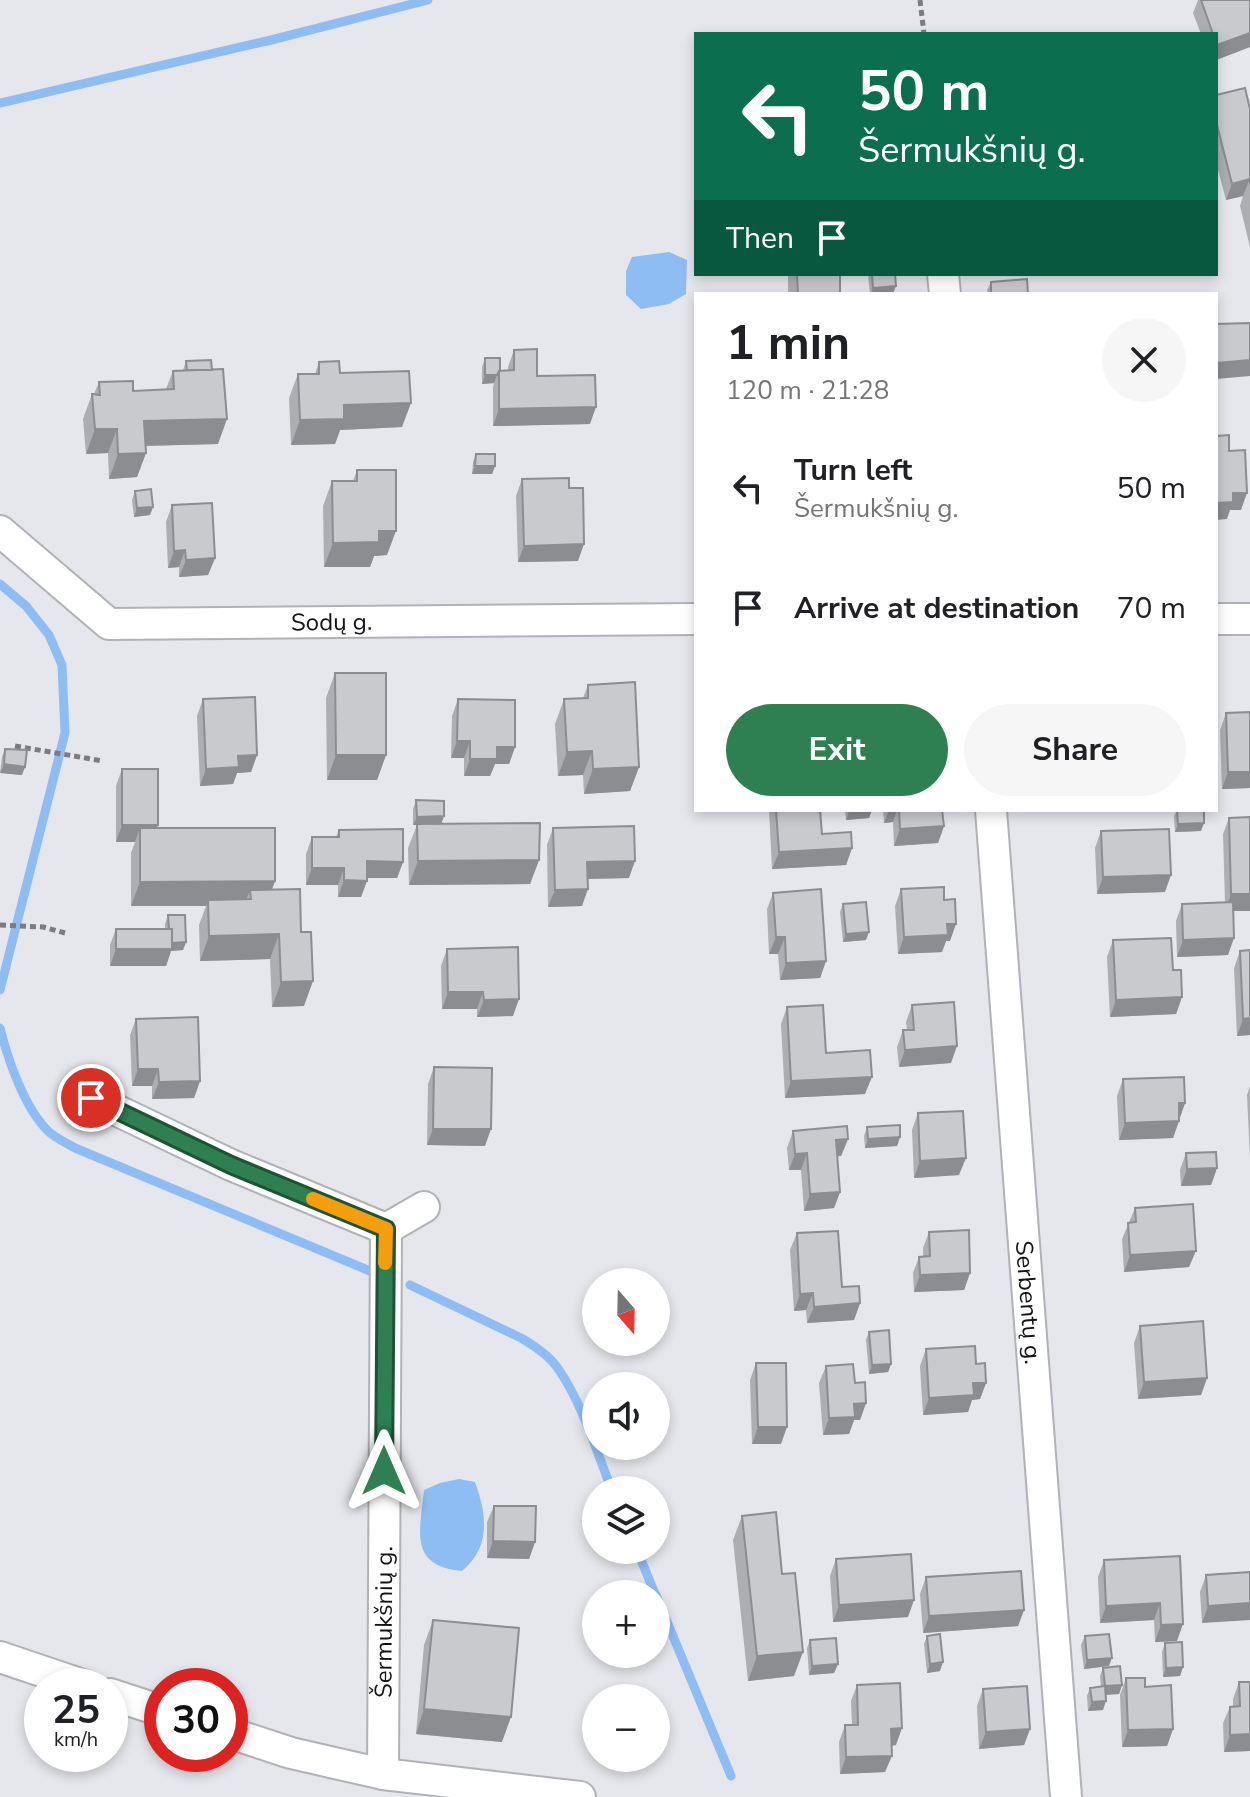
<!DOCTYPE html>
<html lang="en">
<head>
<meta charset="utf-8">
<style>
  :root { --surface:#fff; --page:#f6f6f6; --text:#202124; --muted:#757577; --accent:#2e7f51 }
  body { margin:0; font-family:"Nunito Sans",sans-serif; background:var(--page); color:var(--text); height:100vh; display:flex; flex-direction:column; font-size:30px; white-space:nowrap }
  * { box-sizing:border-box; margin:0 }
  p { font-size:26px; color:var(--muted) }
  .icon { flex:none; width:44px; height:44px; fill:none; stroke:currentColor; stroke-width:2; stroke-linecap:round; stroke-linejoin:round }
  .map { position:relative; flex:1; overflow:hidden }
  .side { position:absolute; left:694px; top:292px; width:524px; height:520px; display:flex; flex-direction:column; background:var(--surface); border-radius:0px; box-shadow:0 4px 12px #0003 }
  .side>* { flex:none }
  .banner { position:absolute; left:694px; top:32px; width:524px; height:244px; border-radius:0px; box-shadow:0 4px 12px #0003; background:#0b6e4f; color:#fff; overflow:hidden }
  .needle { width:52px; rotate:160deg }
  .fabs { position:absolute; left:582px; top:1268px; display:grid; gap:16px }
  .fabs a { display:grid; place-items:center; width:88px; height:88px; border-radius:50%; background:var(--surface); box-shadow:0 4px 12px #0003; font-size:40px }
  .speed { position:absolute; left:24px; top:1668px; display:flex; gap:16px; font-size:40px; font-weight:700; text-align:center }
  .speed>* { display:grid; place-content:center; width:104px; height:104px; border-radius:50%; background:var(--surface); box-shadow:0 4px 12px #0003; line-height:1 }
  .speed small { font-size:20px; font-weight:400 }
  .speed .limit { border:12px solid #d22; background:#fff; color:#111 }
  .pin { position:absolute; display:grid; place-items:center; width:68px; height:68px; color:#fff; margin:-34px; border:4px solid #fff; border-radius:50%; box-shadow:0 2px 8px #0007 }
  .me { position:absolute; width:88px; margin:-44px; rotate:0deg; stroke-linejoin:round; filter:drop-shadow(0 0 6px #0008) }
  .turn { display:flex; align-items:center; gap:28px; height:168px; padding:0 32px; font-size:36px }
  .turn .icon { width:104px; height:104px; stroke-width:2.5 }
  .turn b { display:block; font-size:56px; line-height:68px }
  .then { display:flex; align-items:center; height:76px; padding:0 32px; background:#0003; gap:16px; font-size:30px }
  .round { display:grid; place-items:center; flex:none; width:84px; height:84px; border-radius:42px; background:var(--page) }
  .overview { display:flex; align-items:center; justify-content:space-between; height:136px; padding:0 32px }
  h1 { font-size:48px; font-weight:700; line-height:60px }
  .cta { display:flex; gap:16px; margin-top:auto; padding:16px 32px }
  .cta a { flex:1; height:92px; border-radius:48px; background:var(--accent); color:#fff; font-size:32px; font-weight:700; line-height:92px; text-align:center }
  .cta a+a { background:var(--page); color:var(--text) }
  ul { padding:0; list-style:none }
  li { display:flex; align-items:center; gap:24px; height:120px; padding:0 32px }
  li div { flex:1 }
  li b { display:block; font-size:30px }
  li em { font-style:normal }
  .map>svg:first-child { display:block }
  .water { fill:#8ebdf4 }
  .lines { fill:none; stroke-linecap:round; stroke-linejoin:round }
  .stream { stroke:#8ebdf4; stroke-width:9 }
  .minor-casing { stroke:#b0b2b6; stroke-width:34 }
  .path { stroke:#7a7c7f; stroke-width:5; stroke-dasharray:6 4; stroke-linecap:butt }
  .minor { stroke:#fff; stroke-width:30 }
  .wall { fill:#acaeb1 }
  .shaded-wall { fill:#8c8d90 }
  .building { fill:#c8cace; stroke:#8c8d90; stroke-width:2 }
  .route-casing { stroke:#1e5335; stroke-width:20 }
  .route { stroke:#2e7f51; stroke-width:14 }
  .slow { stroke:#f59e0b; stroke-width:14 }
  .labels { text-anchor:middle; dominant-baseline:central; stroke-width:8; stroke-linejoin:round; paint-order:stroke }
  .street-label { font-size:24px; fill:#131415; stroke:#fff }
</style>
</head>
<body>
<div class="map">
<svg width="1250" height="1797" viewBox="0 0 1250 1797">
  <rect width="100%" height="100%" fill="#e5e7ec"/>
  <!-- water -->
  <path class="water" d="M669,252L687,260L686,294L669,304L641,309L626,295V271L632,257Z
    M459,1479L475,1482C487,1515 491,1547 462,1571C408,1566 420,1531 424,1490L440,1483Z"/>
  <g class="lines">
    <!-- stream -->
    <path class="stream" d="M0,103L271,40L428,0
      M0,584L26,606L49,635L62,665L65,733L0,990
      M0,1028C8,1060 24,1107 48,1131C55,1138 67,1143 75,1148L370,1271
      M410,1285L521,1338C535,1346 550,1356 559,1370C583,1405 596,1451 612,1490
      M637,1550L655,1594
      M656,1595L731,1776"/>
    <defs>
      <g id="minor">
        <path d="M943,274L945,294"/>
        <path id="s1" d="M0,531L109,624L696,619"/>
        <path d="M1216,619H1250"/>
        <path id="s2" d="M991,810L1066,1797"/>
        <path d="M91,1098L231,1165L386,1229"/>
        <path d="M0,1657L86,1686"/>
        <path d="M110,1694L162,1711"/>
        <path d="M230,1733L291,1753L383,1774L580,1797"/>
        <path id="s3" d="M383,1774L386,1229L424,1207"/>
      </g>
    </defs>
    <!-- minor casing -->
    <use href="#minor" class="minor-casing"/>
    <!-- path -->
    <path class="path" d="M920,0L924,34
      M15,746L103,761
      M0,925L43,927L65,933"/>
    <!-- minor -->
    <use href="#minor" class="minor"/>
  </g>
  <!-- wall -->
  <path class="wall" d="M1198,0H1250V47L1216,60V34H1201L1193,13Z
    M1216,95L1250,109V247L1240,206L1243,196L1226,200L1216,162Z
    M788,274H840V294H788Z
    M868,274H895L893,294H870Z
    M991,282L1028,294H988L987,290Z
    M514,350L537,376L590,424L493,426V387L494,383L482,384V367L485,358L500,370H508V367Z
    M186,361L218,444L145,446L146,453L137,477L109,479L108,453L86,454L83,419L92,394H94L99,382L133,391L166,389L173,371L183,370Z
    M319,362L340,373L402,427L340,430L335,444L291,445L289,398L298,374H315Z
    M476,454L495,466L492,474H472L473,462Z
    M357,470L387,555L374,556L370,567H324L323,506L332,481H353Z
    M522,479L578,561L518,562L516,496Z
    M135,491L150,515L134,517L132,500Z
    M172,505L215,558L208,575L179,577V567L168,568L166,522Z
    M335,673L386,755L377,780H327L326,698Z
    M588,685L639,767L630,791L584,794L583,775L558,776L555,724L564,699L583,698Z
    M203,699L257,755L251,772L237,773L233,784L200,786L197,716Z
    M458,699L515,747L509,764H495L490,776H464V758H451L452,716Z
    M1250,712V788L1222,789L1220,730L1226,713Z
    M5,749L22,775L0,773L2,757Z
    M122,769L158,825L157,828L275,881L272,889L304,1006L272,1007L270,959L200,961L199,925L206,906H131V853L135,842H116V786Z
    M416,800L441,824L539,860L530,884L409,885L408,848L417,825H413V809Z
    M769,810H820L822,834L852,848L846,865L772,869Z
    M845,810H872L869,818L846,820Z
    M883,810H942L944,826L938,843L894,846L893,822L884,823Z
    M1177,810H1204L1201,831L1175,832L1174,816Z
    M1229,818L1233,911L1228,955L1177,957L1176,921L1182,904L1225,903L1223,834Z
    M553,828L629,878L588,879L582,906L548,907L547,845Z
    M339,830L403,862L397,878H367L361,897H338V885H306V854L312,837H336Z
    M1101,831L1165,892L1097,894L1095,848Z
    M901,889L944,900L950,941H946L942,952L898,954L895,906Z
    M773,893L826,961L820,978L780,980L778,954H769L767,909Z
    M843,904L866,940L843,942L840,912Z
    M168,915L186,942L183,950L171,951L166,966H110V945L116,929H165V924Z
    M1113,940L1173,970L1182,997L1176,1014L1110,1017L1107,957Z
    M447,949L513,1016L477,1017V1009H442L441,966Z
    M1240,951L1250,1035L1237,1036L1234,968Z
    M912,1005L951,1063L899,1067L897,1047L903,1030H907L906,1022Z
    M787,1007L826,1053L865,1094L785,1098L781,1024Z
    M136,1019L200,1081L194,1098L152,1099V1086H132L130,1035Z
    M434,1067L485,1146L427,1145L428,1084Z
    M1123,1079L1185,1103L1173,1138L1119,1140L1117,1096Z
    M1250,1086V1158L1247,1095Z
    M918,1113L959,1175L914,1178L912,1130Z
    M867,1127L900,1137L897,1146L865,1148L864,1136Z
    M793,1131L848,1139L841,1156H837L840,1192L834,1208L804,1211L801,1170H789L787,1148Z
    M1186,1153L1217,1168L1211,1185L1181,1186L1180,1170Z
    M1135,1208L1189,1267L1124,1272L1122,1239Z
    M929,1232L970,1273L964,1290L914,1292L913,1273L919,1257L923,1256V1248Z
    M797,1233L842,1287L860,1303L854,1320L807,1323L806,1310L794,1311L790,1250Z
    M1140,1326L1207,1378L1201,1395L1138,1399L1134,1343Z
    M869,1332L891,1364L888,1372L869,1374L866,1340Z
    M926,1349L976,1364L986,1383L980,1399L972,1400L968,1412L923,1415L920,1366Z
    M756,1363L781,1444H752L750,1380Z
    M826,1366L855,1383L866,1403L860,1420H854L849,1434L823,1435L819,1383Z
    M494,1506L535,1542L529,1559L487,1558V1522Z
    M742,1516L794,1676L748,1681L733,1540Z
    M1180,1556L1177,1641L1155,1642L1154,1620L1100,1623L1098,1577L1104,1560Z
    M836,1559L908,1617L833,1622L830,1576Z
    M1250,1572L1202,1623L1200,1592L1206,1575Z
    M926,1577L1024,1610L1018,1626L923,1633L920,1594Z
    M433,1620L502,1742L416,1734L424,1645Z
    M927,1636L940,1671L927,1673L924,1644Z
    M1085,1636L1109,1666L1084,1669L1081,1645Z
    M810,1640L838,1664L834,1673L809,1675L807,1648Z
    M1165,1643L1183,1667L1180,1676L1163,1677L1162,1652Z
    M1103,1668L1122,1685L1119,1694L1105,1695L1103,1710L1088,1711L1087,1696L1090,1688L1101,1687L1100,1676Z
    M1126,1678L1145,1687L1173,1729L1167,1746L1122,1747L1120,1695Z
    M1239,1682H1250V1751L1224,1752L1223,1723L1230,1707L1233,1706V1699Z
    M857,1685L896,1745L891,1746L885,1772L840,1774L839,1742L845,1725H852L851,1701Z
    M983,1689L1030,1729L1024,1745L979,1749L977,1706Z"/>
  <!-- shaded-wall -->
  <path class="shaded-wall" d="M1250,33V47L1216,60L1217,45Z
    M1250,179V187L1249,181L1243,196L1226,200L1232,184Z
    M896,286L893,294H871L873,288Z
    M1250,360V376L1216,379V363Z
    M485,375H497L494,383L482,384Z
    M411,403L402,427L340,430L335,444L291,445L300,420L344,405Z
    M596,407L590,424L493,426L499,409Z
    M227,419L218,444L135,446L144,421Z
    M95,429H117L108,453L86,454Z
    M146,453L137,477L109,479L118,454Z
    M475,466H495L492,474H472Z
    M1233,493H1247L1241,510H1230L1227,519L1216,520V503Z
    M153,507L150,515L134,517L137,508Z
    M379,531H396L387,555L374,556L370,567H324L333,543Z
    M584,544L578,561L518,562L524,546Z
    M185,550L179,567L168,568L174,551Z
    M215,558L208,575L179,577L186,560Z
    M457,741H470L464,758H451Z
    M497,747H515L509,764H495L490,776H464L470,759Z
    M592,751L583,775L558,776L567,752Z
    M257,755L251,772L237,773L233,784L200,786L206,769L238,756Z
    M336,755H386L377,780H327Z
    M4,764L25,767L22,775L0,773Z
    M639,767L630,791L584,794L593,769Z
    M1228,772H1250V788L1222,789Z
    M872,810L869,818L846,820L849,812Z
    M889,810H897L893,822L884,823Z
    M444,816L441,825H413L417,817Z
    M1204,823L1201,831L1175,832L1178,824Z
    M122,825H158L152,842L140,828L135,842H116Z
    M944,826L938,843L894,846L900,829Z
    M852,848L846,865L772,869L779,852Z
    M539,860L530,884L409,885L418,861Z
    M367,861L403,862L397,878H361Z
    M635,861L629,878L581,879L587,862Z
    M312,868H344L338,885H306Z
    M1171,875L1165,892L1097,894L1103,877Z
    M344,880L367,881L361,897H338Z
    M275,881L266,906L251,899L250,890L244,906L208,900L206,906H131L140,882Z
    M588,889L582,906L548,907L555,890Z
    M1231,894H1250V911H1225Z
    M947,924H956L950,941H946L942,952L898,954L904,937Z
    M869,932L866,940L843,942L846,934Z
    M279,934L270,959L200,961L209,936Z
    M776,937H785L778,954H769Z
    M1234,938L1228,955L1177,957L1183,940Z
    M186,942L183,950L171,951L166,966H110L116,949Z
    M826,961L820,978L780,980L786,963Z
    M313,981L304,1006L272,1007L281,982Z
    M448,992H483L477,1009H442Z
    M1182,997L1176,1014L1110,1017L1116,1000Z
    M519,999L513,1016L477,1017L484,1000Z
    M1250,1018V1035L1237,1036L1243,1019Z
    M957,1046L951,1063L899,1067L905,1050Z
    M138,1069H158L152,1086H132Z
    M872,1077L865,1094L785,1098L791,1081Z
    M200,1081L194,1098L152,1099L159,1082Z
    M1179,1103H1185L1179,1120Z
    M1179,1121L1173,1138L1119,1140L1125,1123Z
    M433,1129H491L485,1146L427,1145Z
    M900,1137L897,1146L865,1148L868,1139Z
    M848,1139L841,1156L830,1157L836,1140Z
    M807,1153L801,1170H789L795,1154Z
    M966,1158L959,1175L914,1178L920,1161Z
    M1217,1168L1211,1185L1181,1186L1187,1169Z
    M840,1192L834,1208L804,1211L810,1194Z
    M1196,1251L1189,1267L1124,1272L1130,1255Z
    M970,1273L964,1290L914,1292L920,1275Z
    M813,1293L806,1310L794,1311L800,1294Z
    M860,1303L854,1320L807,1323L814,1307Z
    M891,1364L888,1372L869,1374L872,1365Z
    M1207,1378L1201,1395L1138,1399L1144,1382Z
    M973,1383H986L980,1399L972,1400L968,1412L923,1415L929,1398Z
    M866,1403L860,1420H854L849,1434L823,1435L829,1418L854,1404Z
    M758,1427H787L781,1444H752Z
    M493,1541L535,1542L529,1559L487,1558Z
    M914,1600L908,1617L833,1622L839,1605Z
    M1160,1603L1154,1620L1100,1623L1106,1606Z
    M1250,1603V1620L1202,1623L1208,1606Z
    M1024,1610L1018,1626L923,1633L929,1616Z
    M1183,1624L1177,1641L1155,1642L1161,1625Z
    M803,1652L794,1676L748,1681L757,1656Z
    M1112,1658L1109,1666L1084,1669L1087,1660Z
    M943,1662L940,1671L927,1673L930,1664Z
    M838,1664L834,1673L809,1675L812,1666Z
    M1183,1667L1180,1676L1163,1677L1166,1668Z
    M1122,1685L1119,1694L1101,1695L1105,1686Z
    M1106,1701L1103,1710L1088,1711L1092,1702Z
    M424,1709L511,1717L502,1742L416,1734Z
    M902,1728L896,1745L885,1746L891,1729Z
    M1030,1729L1024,1745L979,1749L986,1732Z
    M1173,1729L1167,1746L1122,1747L1128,1730Z
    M1250,1734V1751L1224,1752L1230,1735Z
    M892,1756L885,1772L840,1774L846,1757Z"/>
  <!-- building -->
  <path class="building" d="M1201,0H1250V33L1217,45L1216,34H1213Z
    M1245,88L1250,109V179L1232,184L1216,121V95Z
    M797,274H840V294H798Z
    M872,274H895L896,286L873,288Z
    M1027,279L1028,294H991V282Z
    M1250,323V360L1216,363V324Z
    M537,349V376L595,375L596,407L499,409V371L514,370V350Z
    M485,358H500V371H499L497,375H485Z
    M211,360L212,370H187L186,361Z
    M339,361L340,373L409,371L411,403L344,405V419L300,420L298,374H319V362Z
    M223,369L227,419L144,421L146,453L118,454L117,429H95L92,394L100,395L99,382L133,381V391L174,389L173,371Z
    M1229,435V451L1245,450L1247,493H1233V502L1216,503V436Z
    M476,454H495V466H475Z
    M357,470H396V531H379V542L333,543L332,481H357Z
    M569,478V488H583L584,544L524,546L522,479Z
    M151,489L153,507L137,508L135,491Z
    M212,503L215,558L186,560L185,550L174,551L172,505Z
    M335,673H386V755H336Z
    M635,682L639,767L593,769L592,751L567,752L564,699L588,698V685Z
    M255,697L257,755L238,756L239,767L206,769L203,699Z
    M458,699L515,700V747H497V759H470V741H457Z
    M1250,712V772H1228L1226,713Z
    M5,749L27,750L25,767L4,764Z
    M122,769H158V825H122Z
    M416,800L444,801V816L417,817Z
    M776,810H820L822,834L851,832L852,848L779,852Z
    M848,810H870L849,812Z
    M899,810H942L944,826L900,829Z
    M1177,810H1204V823L1178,824Z
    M1250,817V894H1231L1229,818Z
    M540,823L539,860L418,861L417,824Z
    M634,826L635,861L587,862L588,889L555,890L553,828Z
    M140,828H275V881L140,882Z
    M403,829V862L367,861V881L344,880V868H312V837H339V830Z
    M1169,829L1171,875L1103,877L1101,831Z
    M944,887V900L955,899L956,924H947L948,935L904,937L901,889Z
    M300,889L301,932H311L313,981L281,982L279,934L209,936L208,900L251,899L250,890Z
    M821,889L826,961L786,963L785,937H776L773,893Z
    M866,902L869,932L846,934L843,904Z
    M1233,902L1234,938L1183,940L1182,904Z
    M168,915H185L186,942L172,943V929H169Z
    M116,929H172V949H116Z
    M1171,938L1173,970H1181L1182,997L1116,1000L1113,940Z
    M518,947L519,999L484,1000L483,992H448L447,949Z
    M1250,950V1018L1243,1019L1240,951Z
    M954,1002L957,1046L905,1050L903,1030H914L912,1005Z
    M823,1005L826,1053L870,1050L872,1077L791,1081L787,1007Z
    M198,1017L200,1081L159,1082L158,1069H138L136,1019Z
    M434,1067L492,1068L491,1129H433Z
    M1184,1077L1185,1103H1179V1121L1125,1123L1123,1079Z
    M963,1111L966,1158L920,1161L918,1113Z
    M900,1125V1137L868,1139L867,1127Z
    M847,1126L848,1139L836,1140L840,1192L810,1194L807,1153L795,1154L793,1131Z
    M1216,1152L1217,1168L1187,1169L1186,1153Z
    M1193,1204L1196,1251L1130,1255L1128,1223L1136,1222L1135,1208Z
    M969,1230L970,1273L920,1275L919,1257L930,1256L929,1232Z
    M838,1231L842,1287L859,1286L860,1303L814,1307L813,1293L800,1294L797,1233Z
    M1203,1321L1207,1378L1144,1382L1140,1326Z
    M889,1330L891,1364L872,1365L869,1332Z
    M975,1346L976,1364L985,1363L986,1383H973L974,1395L929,1398L926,1349Z
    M756,1363H786L787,1427H758Z
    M853,1364L855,1383L865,1382L866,1403L854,1404L855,1417L829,1418L826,1366Z
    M494,1506H536L535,1542L493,1541Z
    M776,1512L782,1574L795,1573L803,1652L757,1656L742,1516Z
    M911,1554L914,1600L839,1605L836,1559Z
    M1180,1556L1183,1624L1161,1625L1160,1603L1106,1606L1104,1560Z
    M1021,1571L1024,1610L929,1616L926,1577Z
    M1250,1572V1603L1208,1606L1206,1575Z
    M433,1620L519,1628L511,1717L424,1709Z
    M940,1634L943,1662L930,1664L927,1636Z
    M1109,1634L1112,1658L1087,1660L1085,1636Z
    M836,1638L838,1664L812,1666L810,1640Z
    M1182,1642L1183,1667L1166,1668L1165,1643Z
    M1120,1666L1122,1685L1105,1686L1103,1668Z
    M1126,1678H1145V1687L1171,1685L1173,1729L1128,1730Z
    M1239,1682H1250V1734L1230,1735V1707L1240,1706Z
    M900,1683L902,1728L891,1729L892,1756L846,1757L845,1725H858L857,1685Z
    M1027,1686L1030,1729L986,1732L983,1689Z
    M1105,1686L1106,1701L1092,1702L1090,1688Z"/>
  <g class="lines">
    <defs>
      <path id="route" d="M91,1098L231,1165L386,1229L384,1471"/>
    </defs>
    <!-- route casing -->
    <use href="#route" class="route-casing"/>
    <!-- route -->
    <use href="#route" class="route"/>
    <!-- slow -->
    <path class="slow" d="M313,1199L386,1229L385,1263"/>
  </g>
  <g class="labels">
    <!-- street labels -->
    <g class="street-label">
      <text stroke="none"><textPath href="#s1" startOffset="366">Sodų g.</textPath></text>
      <text stroke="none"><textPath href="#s2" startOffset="494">Serbentų g.</textPath></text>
      <text stroke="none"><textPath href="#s3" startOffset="152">Šermukšnių g.</textPath></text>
    </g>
  </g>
</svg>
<div class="fabs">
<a><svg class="needle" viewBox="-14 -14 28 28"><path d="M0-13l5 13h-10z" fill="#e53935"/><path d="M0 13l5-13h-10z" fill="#757577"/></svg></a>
<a><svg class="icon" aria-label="sound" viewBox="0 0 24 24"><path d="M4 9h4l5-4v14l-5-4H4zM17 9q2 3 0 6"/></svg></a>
<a><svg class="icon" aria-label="layers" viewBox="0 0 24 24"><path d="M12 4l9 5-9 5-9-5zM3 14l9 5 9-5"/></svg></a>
<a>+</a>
<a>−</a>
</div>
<div class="speed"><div>25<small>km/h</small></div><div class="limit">30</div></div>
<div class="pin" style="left:91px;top:1098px;background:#d93025"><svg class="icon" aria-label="arrive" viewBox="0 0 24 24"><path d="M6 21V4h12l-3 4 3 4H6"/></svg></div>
<svg class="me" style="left:384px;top:1471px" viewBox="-20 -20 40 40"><path d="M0-17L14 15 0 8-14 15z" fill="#2e7f51" stroke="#fff" stroke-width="4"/></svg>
<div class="banner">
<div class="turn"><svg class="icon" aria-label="left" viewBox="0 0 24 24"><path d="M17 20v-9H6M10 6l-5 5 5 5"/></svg><div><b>50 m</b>Šermukšnių g.</div></div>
<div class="then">Then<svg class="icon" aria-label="arrive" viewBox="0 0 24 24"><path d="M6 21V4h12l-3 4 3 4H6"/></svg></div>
</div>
<section class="side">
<div class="overview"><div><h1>1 min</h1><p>120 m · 21:28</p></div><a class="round"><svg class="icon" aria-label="close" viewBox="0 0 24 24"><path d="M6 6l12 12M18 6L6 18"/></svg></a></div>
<ul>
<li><svg class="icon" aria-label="left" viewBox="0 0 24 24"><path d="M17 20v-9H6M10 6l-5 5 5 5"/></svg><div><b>Turn left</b><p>Šermukšnių g.</p></div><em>50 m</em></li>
<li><svg class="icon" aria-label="arrive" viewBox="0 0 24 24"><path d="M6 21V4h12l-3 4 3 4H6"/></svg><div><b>Arrive at destination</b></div><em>70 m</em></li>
</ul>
<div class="cta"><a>Exit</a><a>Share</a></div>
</section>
</div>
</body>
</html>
